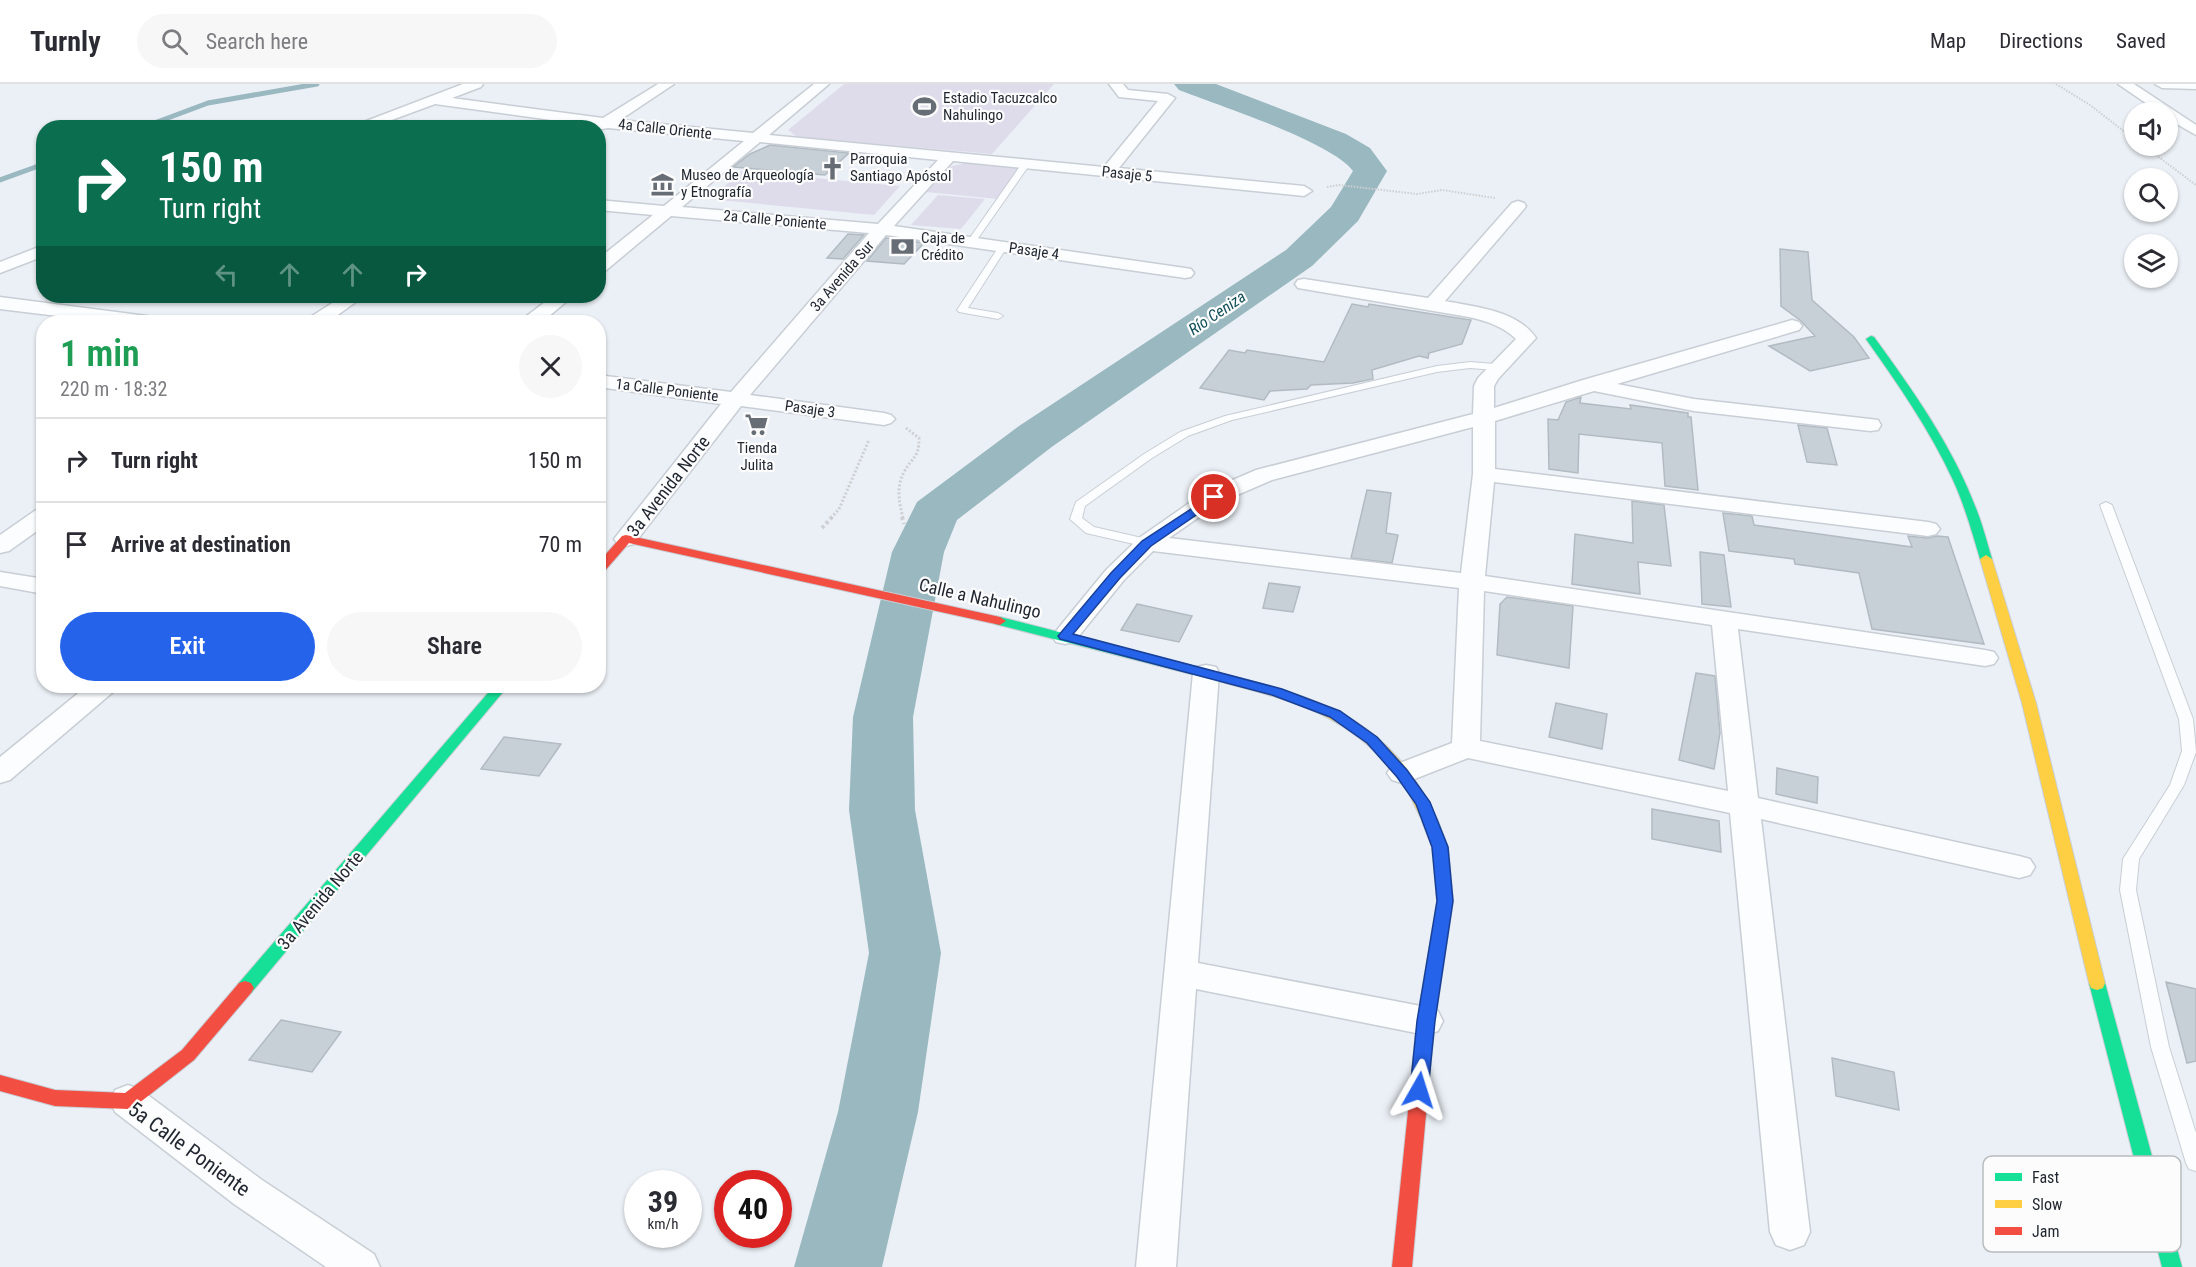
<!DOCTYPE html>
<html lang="en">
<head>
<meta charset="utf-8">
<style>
  :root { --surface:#fff; --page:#f7f7f7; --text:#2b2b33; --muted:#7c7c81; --line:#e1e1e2; --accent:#2563eb }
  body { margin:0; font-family:"Roboto Condensed",sans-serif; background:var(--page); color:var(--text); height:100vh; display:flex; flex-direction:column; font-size:22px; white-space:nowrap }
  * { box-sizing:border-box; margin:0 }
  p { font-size:20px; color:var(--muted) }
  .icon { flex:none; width:33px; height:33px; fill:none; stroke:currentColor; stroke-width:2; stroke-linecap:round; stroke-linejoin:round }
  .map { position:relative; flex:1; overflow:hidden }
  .drawer { position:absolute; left:36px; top:231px; width:570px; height:378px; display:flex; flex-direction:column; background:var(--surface); border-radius:24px; box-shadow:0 2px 4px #0004 }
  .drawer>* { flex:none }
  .hud { position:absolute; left:36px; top:36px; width:570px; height:183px; border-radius:24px; box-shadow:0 2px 4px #0004; background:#0b6e4f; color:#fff; overflow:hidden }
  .fabs { position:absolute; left:2124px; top:18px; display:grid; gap:12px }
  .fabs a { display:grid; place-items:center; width:54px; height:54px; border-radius:50%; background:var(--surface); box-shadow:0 2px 4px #0004; font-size:30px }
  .speed { position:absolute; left:624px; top:1086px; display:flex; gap:12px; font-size:30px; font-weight:700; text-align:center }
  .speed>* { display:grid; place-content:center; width:78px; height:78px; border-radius:50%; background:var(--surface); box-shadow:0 2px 4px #0004; line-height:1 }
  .speed small { font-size:15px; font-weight:400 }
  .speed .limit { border:9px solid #d22; background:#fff; color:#111 }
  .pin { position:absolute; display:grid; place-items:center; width:51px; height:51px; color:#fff; margin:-26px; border:3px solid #fff; border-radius:50%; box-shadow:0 2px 6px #0007 }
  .me { position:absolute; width:66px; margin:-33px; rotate:6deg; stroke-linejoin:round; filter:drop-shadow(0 0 4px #0008) }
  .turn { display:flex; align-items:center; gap:21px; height:126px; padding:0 24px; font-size:27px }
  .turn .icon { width:78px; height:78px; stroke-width:2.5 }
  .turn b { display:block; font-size:42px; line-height:51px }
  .lanes { display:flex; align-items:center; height:57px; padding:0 24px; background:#0003; justify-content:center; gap:30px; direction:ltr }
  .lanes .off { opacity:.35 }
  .round { display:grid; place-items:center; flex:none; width:63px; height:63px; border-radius:32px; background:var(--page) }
  .head { display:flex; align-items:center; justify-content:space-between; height:102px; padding:0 24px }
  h1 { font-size:36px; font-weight:600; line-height:45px; color:#1e9e55 }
  .button { display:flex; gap:12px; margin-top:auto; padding:12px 24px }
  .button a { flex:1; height:69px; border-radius:36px; background:var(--accent); color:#fff; font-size:24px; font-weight:600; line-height:69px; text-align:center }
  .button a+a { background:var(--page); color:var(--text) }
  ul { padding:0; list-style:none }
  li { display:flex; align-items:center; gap:18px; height:84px; padding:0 24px; border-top:2px solid var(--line) }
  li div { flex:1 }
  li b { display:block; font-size:22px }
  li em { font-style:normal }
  header { display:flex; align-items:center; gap:36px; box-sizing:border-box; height:84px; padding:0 30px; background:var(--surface); border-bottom:2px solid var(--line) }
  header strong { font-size:28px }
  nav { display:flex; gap:33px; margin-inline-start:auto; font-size:21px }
  .search { width:420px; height:54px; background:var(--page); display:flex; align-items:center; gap:15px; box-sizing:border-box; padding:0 21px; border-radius:33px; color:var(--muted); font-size:22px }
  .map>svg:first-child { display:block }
  .green { fill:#dedceb }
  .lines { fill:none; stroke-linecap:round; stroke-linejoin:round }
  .stream { stroke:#99b8bf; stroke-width:5 }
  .river { fill:#99b8bf; fill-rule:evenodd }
  .building { fill:#c7d0d6; stroke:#b2bbc1; stroke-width:1.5 }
  .lane-casing { stroke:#c8ced5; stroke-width:2 }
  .street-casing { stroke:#c8ced5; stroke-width:3 }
  .fast-casing { stroke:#c8ced5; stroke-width:2 }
  .slow-casing { stroke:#c8ced5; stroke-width:2 }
  .jam-casing { stroke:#c8ced5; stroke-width:2 }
  .path-far2 { stroke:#cdcfd2; stroke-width:2; stroke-dasharray:1.5 1.5; stroke-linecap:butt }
  .path-far1 { stroke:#cdcfd2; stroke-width:3; stroke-dasharray:2 2; stroke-linecap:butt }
  .path { stroke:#cdcfd2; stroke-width:4; stroke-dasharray:3 3; stroke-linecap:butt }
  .lane { fill:#fcfdfe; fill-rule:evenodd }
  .street { fill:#fcfdfe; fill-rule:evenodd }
  .fast { fill:#16e098; fill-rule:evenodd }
  .slow { fill:#ffcf43; fill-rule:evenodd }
  .jam { fill:#f24e42; fill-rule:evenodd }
  .route { fill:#2563eb; stroke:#184099; stroke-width:1.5 }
  .labels { text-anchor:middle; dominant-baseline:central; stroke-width:4.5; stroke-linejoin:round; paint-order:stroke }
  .far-poi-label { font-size:15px; fill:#1f2630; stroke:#fcfcfc; text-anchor:start }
  .far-street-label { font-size:15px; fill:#1f2630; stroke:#fcfcfc }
  .far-water-label { font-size:16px; font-style:italic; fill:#0f4e57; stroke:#fcfcfc }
  .street-label { font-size:18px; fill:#1f2630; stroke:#fcfcfc }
  .near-street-label { font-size:21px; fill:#1f2630; stroke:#fcfcfc }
  .key { fill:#fcfcfc; stroke:#babcbf; stroke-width:1.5 }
  .key-label { font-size:16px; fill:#1f2630 }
</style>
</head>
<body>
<header>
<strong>Turnly</strong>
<div class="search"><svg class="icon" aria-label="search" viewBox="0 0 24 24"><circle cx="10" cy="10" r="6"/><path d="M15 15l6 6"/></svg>Search here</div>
<nav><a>Map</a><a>Directions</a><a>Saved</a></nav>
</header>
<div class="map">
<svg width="2196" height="1183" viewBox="0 0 2196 1183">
  <rect width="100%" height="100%" fill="#ebf0f6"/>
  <!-- green -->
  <path class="green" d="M844,0H1054L992,70L797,53L788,46Z
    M966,79L1020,82L997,115L926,108L949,83Z
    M742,87L900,102L874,131L709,115Z
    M938,111L985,115L961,145L911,141Z"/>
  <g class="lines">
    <!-- stream -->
    <path class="stream" d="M141,44L208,19L317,0
      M0,96L44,80"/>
    <!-- river -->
    <path class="river" d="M1174,0H1216L1346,50L1370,64L1387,87L1358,137L1312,182L1053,362L957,436L944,468L913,633L915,726L941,869L918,1028L882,1183H794L838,1028L869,869L849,726L853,633L892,468L917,418L1019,342L1286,166L1331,123L1353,87C1332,58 1217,21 1179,6Z"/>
  </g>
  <!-- building -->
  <path class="building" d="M770,61L849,69L825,91L733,83L750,70Z
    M848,150L864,151L843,175L827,174Z
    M886,154L904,156L924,159L904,180L867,177Z
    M1780,165L1808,168L1812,216L1854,253L1869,274L1810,287L1769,262L1815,252L1801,237L1781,222Z
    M1352,220L1368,223L1369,220L1471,236L1462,260L1429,269L1428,274L1419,272L1372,286L1373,295L1353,299L1311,301L1307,305L1270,307L1264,316L1200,304L1229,266L1245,269L1247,266L1324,278Z
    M1581,313L1580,319L1631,325L1630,321L1688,329V333H1691L1698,406L1665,402L1662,359L1579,350L1578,389L1549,385L1548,335L1558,336L1566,318Z
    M1798,341L1827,344L1837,381L1807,378Z
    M1367,406L1391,409L1386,449L1398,451L1392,479L1351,474Z
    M1632,417L1664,421L1671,482L1638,478L1640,510L1572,500L1575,450L1633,459Z
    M1723,429L1752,432L1754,441L1912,463L1908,452L1928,454L1937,452L1948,453L1984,560L1872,545L1859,489L1795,480L1794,475L1729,467Z
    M1700,468L1724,471L1731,523L1702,520Z
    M1269,499L1300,503L1293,528L1263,524Z
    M1507,513L1573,522L1569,584L1497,571L1500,520Z
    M1137,520L1192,532L1179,558L1121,546Z
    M1696,589L1715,592L1720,649L1714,685L1679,676Z
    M1556,619L1607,630L1602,665L1549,653Z
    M504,653L561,660L539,692L481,685Z
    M1777,684L1818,693L1817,719L1776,710Z
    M1652,725L1719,737L1721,768L1652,755Z
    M2166,898L2196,905V977L2187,979Z
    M281,936L341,948L312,988L249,976Z
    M1832,974L1894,988L1899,1026L1836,1012Z"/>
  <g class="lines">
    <defs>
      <path id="lane" d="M1023,78L1030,80L974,160H968L967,158Z
        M1000,161L1007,163L968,224L998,229L1003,232L998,235L959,228L957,226Z
        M1470,278L1495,280L1500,283L1495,286L1470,284L1437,288L1232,336L1188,352L1152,374L1085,422L1082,434L1094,443L1151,456L1153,459L1151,462L1147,463L1086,449L1070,435L1076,418L1144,370L1180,348L1225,332L1437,282Z
        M2106,418L2112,421L2193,635L2196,668L2184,701L2139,775L2136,806L2169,963L2196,1049V1087L2189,1085L2186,1079L2151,963L2120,806L2123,775L2170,701L2182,667L2179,635L2100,421Z"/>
      <path id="street" d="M463,0H483L481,3L452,14L603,34L658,0H674L620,36L753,49L814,0H829L769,51L1104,83L1158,17L1119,13L1109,0H1123L1128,6L1168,10L1175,14L1119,84L1304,102L1312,107L1304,112L953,77L894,142L1185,184L1191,185L1194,189L1191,193L1185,194L886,151L750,311L884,329L891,331L895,335L891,339L884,341L741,322L634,460L626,462L618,460L614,455L721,320L598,303V291L731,308L869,149L671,132L604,188L598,189V175L653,131L598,126V116L664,122L744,57L608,44L602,45L595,42L435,20L370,44H348ZM760,58L938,76L878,140L682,123Z
        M2118,0H2134L2196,41V51L2168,35V28H2159Z
        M2155,0H2196V5L2162,4Z
        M1518,117L1524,119L1526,122L1524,125L1445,217C1475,223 1517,226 1536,254L1498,295L1494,302V324L1583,296L1792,236L1799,238L1802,242L1799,246L1617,300L1694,315L1870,335L1878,336L1881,341L1878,346L1870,347L1694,327L1594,307L1495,337V385L1928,438L1936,440L1940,445L1936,450L1928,452L1494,398L1485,492L1985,566L1994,568L1998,574L1994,580L1985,582L1738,545L1758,714L2019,772L2030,775L2035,783L2030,791L2019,794L1761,735L1810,1148L1804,1161L1790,1166L1776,1161L1770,1148L1730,729L1468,674L1412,696L1402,699L1392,696L1387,689L1392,682L1452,659L1459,504L1153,467L1124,496L1074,558L1065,560L1056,558L1052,552L1106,486L1139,454L1205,408L1256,386L1473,330L1474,302L1478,294L1516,255C1503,242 1486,237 1469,233L1304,205L1298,204L1295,200L1298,196L1304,195L1428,214L1512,119ZM1473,343V390L1461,489L1169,454L1221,418L1272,396ZM1484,507L1712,541L1728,707L1480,657Z
        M44,161V172L0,189V178Z
        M343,212H364L328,238H307L309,234Z
        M553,212H573L542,238H522L524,234Z
        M0,213L147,232L154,234L156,238H107L0,225Z
        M44,424V442L9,467L0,469V451L36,426Z
        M0,488L44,495V510L0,502Z
        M1206,581L1216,583L1219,589L1198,879L1426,923L1438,927L1443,937L1438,947L1426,951L1196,905L1176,1183H1136L1193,589L1196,583Z
        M87,602H117L113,608L10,696L0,699V673Z
        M128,1001L141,1006L262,1096L374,1170L380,1183H326L234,1120L115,1028L110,1017L115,1006Z"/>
      <path id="fast" d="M1871,252L1874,253C1914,308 1953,363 1977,427C1983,442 1987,459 1992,475L1990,478H1982L1980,475C1972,448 1965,422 1953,396C1930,346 1898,300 1866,255Z
        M1000,533L1235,593L1237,596L1230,600L995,540L994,537L995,534Z
        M494,602H508L251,909L245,911L239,909L236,904L239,899Z
        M1430,732L1435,733L1438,737L1448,763L1453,817L1435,937L1428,1008L1425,1013L1419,1016L1413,1013L1410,1008L1417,937L1437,817L1432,763L1422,737L1425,733Z
        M2097,892L2103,894L2105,899L2182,1183H2162L2089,899L2091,894Z"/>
      <path id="slow" d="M1986,471L1992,475L2036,619L2105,899L2103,904L2097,906L2091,904L2089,899L2022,619L1980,475Z
        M1230,592C1328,615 1392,639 1438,737L1435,741H1425C1418,730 1414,718 1408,708C1362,636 1303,619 1225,599L1223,596Z"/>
      <path id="jam" d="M626,451L1000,533L1006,537L1000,541L629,459L602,490L598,491V479L622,452Z
        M245,897L251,899L254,904L251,909L194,976L134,1023L128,1025L55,1022L0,1007V991L55,1006L125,1009L182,966L239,899Z
        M1419,1000L1425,1003L1428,1008L1412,1183H1392L1410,1008L1413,1003Z"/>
    </defs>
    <!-- lane casing -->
    <use href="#lane" class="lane-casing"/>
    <!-- street casing -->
    <use href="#street" class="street-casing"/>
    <!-- fast casing -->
    <use href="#fast" class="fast-casing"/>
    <!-- slow casing -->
    <use href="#slow" class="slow-casing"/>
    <!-- jam casing -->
    <use href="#jam" class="jam-casing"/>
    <!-- path-far2 -->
    <path class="path-far2" d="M2056,0L2090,21L2134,55
      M2144,62L2196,101
      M1327,103L1339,101L1417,110L1442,106L1495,114"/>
    <!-- path-far1 -->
    <path class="path-far1" d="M831,434L839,425L869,356
      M903,434C899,418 896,403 904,388C913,372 919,374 919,354L906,344"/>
    <!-- path -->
    <path class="path" d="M902,433L904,440
      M822,444L832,433"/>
    <!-- lane -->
    <use href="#lane" class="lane"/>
    <!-- street -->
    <use href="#street" class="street"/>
    <!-- fast -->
    <use href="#fast" class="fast"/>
    <!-- slow -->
    <use href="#slow" class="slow"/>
    <!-- jam -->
    <use href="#jam" class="jam"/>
  </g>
  <!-- route -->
  <path class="route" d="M1214,410L1218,411V416L1151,462L1120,494L1073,550L1282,605L1340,627L1377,653L1407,686L1430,718L1448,763L1453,817L1435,937L1428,1006L1426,1012L1419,1014L1413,1012L1410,1006L1417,937L1437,817L1432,763L1416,720L1397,693L1367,659L1330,633L1272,611L1060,555L1058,552L1111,489L1142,457Z"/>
  <!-- icons -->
  <defs>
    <symbol id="stadium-bare" viewBox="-9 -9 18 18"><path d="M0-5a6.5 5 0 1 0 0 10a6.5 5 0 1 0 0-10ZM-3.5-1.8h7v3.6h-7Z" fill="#666d75" stroke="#fcfcfc" stroke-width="2.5" paint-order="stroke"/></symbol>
    <symbol id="church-bare" viewBox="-9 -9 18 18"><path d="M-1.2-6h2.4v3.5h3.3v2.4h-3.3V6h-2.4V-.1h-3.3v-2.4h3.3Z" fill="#666d75" stroke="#fcfcfc" stroke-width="2.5" paint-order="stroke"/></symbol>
    <symbol id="museum-bare" viewBox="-9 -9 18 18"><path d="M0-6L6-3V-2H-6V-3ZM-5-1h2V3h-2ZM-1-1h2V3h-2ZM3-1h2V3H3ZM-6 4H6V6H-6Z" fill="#666d75" stroke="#fcfcfc" stroke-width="2.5" paint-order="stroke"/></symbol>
    <symbol id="bank-bare" viewBox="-9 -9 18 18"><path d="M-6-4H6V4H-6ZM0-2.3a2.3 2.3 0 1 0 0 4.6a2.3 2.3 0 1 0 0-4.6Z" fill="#666d75" stroke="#fcfcfc" stroke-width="2.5" paint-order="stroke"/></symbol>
    <symbol id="supermarket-bare" viewBox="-9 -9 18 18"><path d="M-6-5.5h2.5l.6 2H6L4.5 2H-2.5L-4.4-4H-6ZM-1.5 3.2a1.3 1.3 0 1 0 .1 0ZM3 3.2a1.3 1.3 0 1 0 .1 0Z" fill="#666d75" stroke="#fcfcfc" stroke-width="2.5" paint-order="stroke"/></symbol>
  </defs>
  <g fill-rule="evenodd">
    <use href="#stadium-bare" x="908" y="6" width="33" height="33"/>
    <use href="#church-bare" x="816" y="68" width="33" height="33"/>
    <use href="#museum-bare" x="646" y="84" width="33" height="33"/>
    <use href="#bank-bare" x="886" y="146" width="33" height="33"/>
    <use href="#supermarket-bare" x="740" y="324" width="33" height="33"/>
  </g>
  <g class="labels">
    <!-- far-poi labels -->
    <g class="far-poi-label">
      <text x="943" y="14">Estadio Tacuzcalco<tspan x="943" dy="17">Nahulingo</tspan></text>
      <text x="850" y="75">Parroquia<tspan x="850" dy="17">Santiago Apóstol</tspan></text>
      <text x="681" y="91">Museo de Arqueología<tspan x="681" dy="17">y Etnografía</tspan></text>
      <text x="921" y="154">Caja de<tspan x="921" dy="17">Crédito</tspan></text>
      <text x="757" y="364" text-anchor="middle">Tienda<tspan x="757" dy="17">Julita</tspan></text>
    </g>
    <!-- far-street labels -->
    <g class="far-street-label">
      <text transform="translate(665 45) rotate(6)">4a Calle Oriente</text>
      <text transform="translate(1127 90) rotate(6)">Pasaje 5</text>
      <text transform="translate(775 136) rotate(5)">2a Calle Poniente</text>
      <text transform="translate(1034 167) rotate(8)">Pasaje 4</text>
      <text transform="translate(842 192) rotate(-49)">3a Avenida Sur</text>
      <text transform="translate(667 306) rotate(7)">1a Calle Poniente</text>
      <text transform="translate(810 325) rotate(8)">Pasaje 3</text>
    </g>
    <!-- far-water labels -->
    <g class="far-water-label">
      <text transform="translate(1217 229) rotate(-34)">Río Ceniza</text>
    </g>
    <!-- street labels -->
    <g class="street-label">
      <text transform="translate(668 402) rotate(-52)">3a Avenida Norte</text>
      <text transform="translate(980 514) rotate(13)">Calle a Nahulingo</text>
      <text transform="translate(320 816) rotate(-50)">3a Avenida Norte</text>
    </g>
    <!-- near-street labels -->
    <g class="near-street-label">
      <text transform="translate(189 1065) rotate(36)">5a Calle Poniente</text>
    </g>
  </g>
  <!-- legend -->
  <rect x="1983" y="1072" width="198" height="96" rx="9" class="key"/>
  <rect x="1995" y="1089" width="27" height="8" fill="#16e098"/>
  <rect x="1995" y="1116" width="27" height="8" fill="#ffcf43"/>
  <rect x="1995" y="1143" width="27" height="8" fill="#f24e42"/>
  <g class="key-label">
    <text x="2032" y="1099">Fast</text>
    <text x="2032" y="1126">Slow</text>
    <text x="2032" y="1153">Jam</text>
  </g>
</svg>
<div class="fabs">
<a><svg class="icon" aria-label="sound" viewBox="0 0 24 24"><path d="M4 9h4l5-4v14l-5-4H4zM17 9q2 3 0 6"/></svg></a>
<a><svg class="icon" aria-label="search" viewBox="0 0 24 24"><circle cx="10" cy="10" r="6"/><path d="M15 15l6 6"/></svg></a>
<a><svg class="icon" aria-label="layers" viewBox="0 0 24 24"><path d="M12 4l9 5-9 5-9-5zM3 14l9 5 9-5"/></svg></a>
</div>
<div class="speed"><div>39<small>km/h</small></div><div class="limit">40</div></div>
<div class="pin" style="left:1214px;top:413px;background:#d93025"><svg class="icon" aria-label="arrive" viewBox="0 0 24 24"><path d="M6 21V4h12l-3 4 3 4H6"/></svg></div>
<svg class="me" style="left:1419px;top:1006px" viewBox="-20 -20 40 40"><path d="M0-17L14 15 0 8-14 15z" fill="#2563eb" stroke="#fff" stroke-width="4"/></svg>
<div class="hud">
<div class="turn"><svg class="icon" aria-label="right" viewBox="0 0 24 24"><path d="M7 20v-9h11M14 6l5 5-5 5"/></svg><div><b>150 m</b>Turn right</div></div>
<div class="lanes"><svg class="icon off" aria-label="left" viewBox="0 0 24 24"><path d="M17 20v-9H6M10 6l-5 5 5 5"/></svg><svg class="icon off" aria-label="ahead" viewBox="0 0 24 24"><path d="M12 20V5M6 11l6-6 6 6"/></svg><svg class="icon off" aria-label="ahead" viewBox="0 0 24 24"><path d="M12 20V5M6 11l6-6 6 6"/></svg><svg class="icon" aria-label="right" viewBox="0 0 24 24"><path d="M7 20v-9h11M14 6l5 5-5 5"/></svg></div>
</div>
<section class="drawer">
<div class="head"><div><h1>1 min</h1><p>220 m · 18:32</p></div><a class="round"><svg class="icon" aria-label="close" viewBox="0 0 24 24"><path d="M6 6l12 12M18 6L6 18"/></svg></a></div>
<ul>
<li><svg class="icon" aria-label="right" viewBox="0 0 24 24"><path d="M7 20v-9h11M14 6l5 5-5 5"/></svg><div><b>Turn right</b></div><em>150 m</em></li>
<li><svg class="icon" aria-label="arrive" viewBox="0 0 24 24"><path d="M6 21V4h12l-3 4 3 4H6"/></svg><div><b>Arrive at destination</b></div><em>70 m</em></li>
</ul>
<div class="button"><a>Exit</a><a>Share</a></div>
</section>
</div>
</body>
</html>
